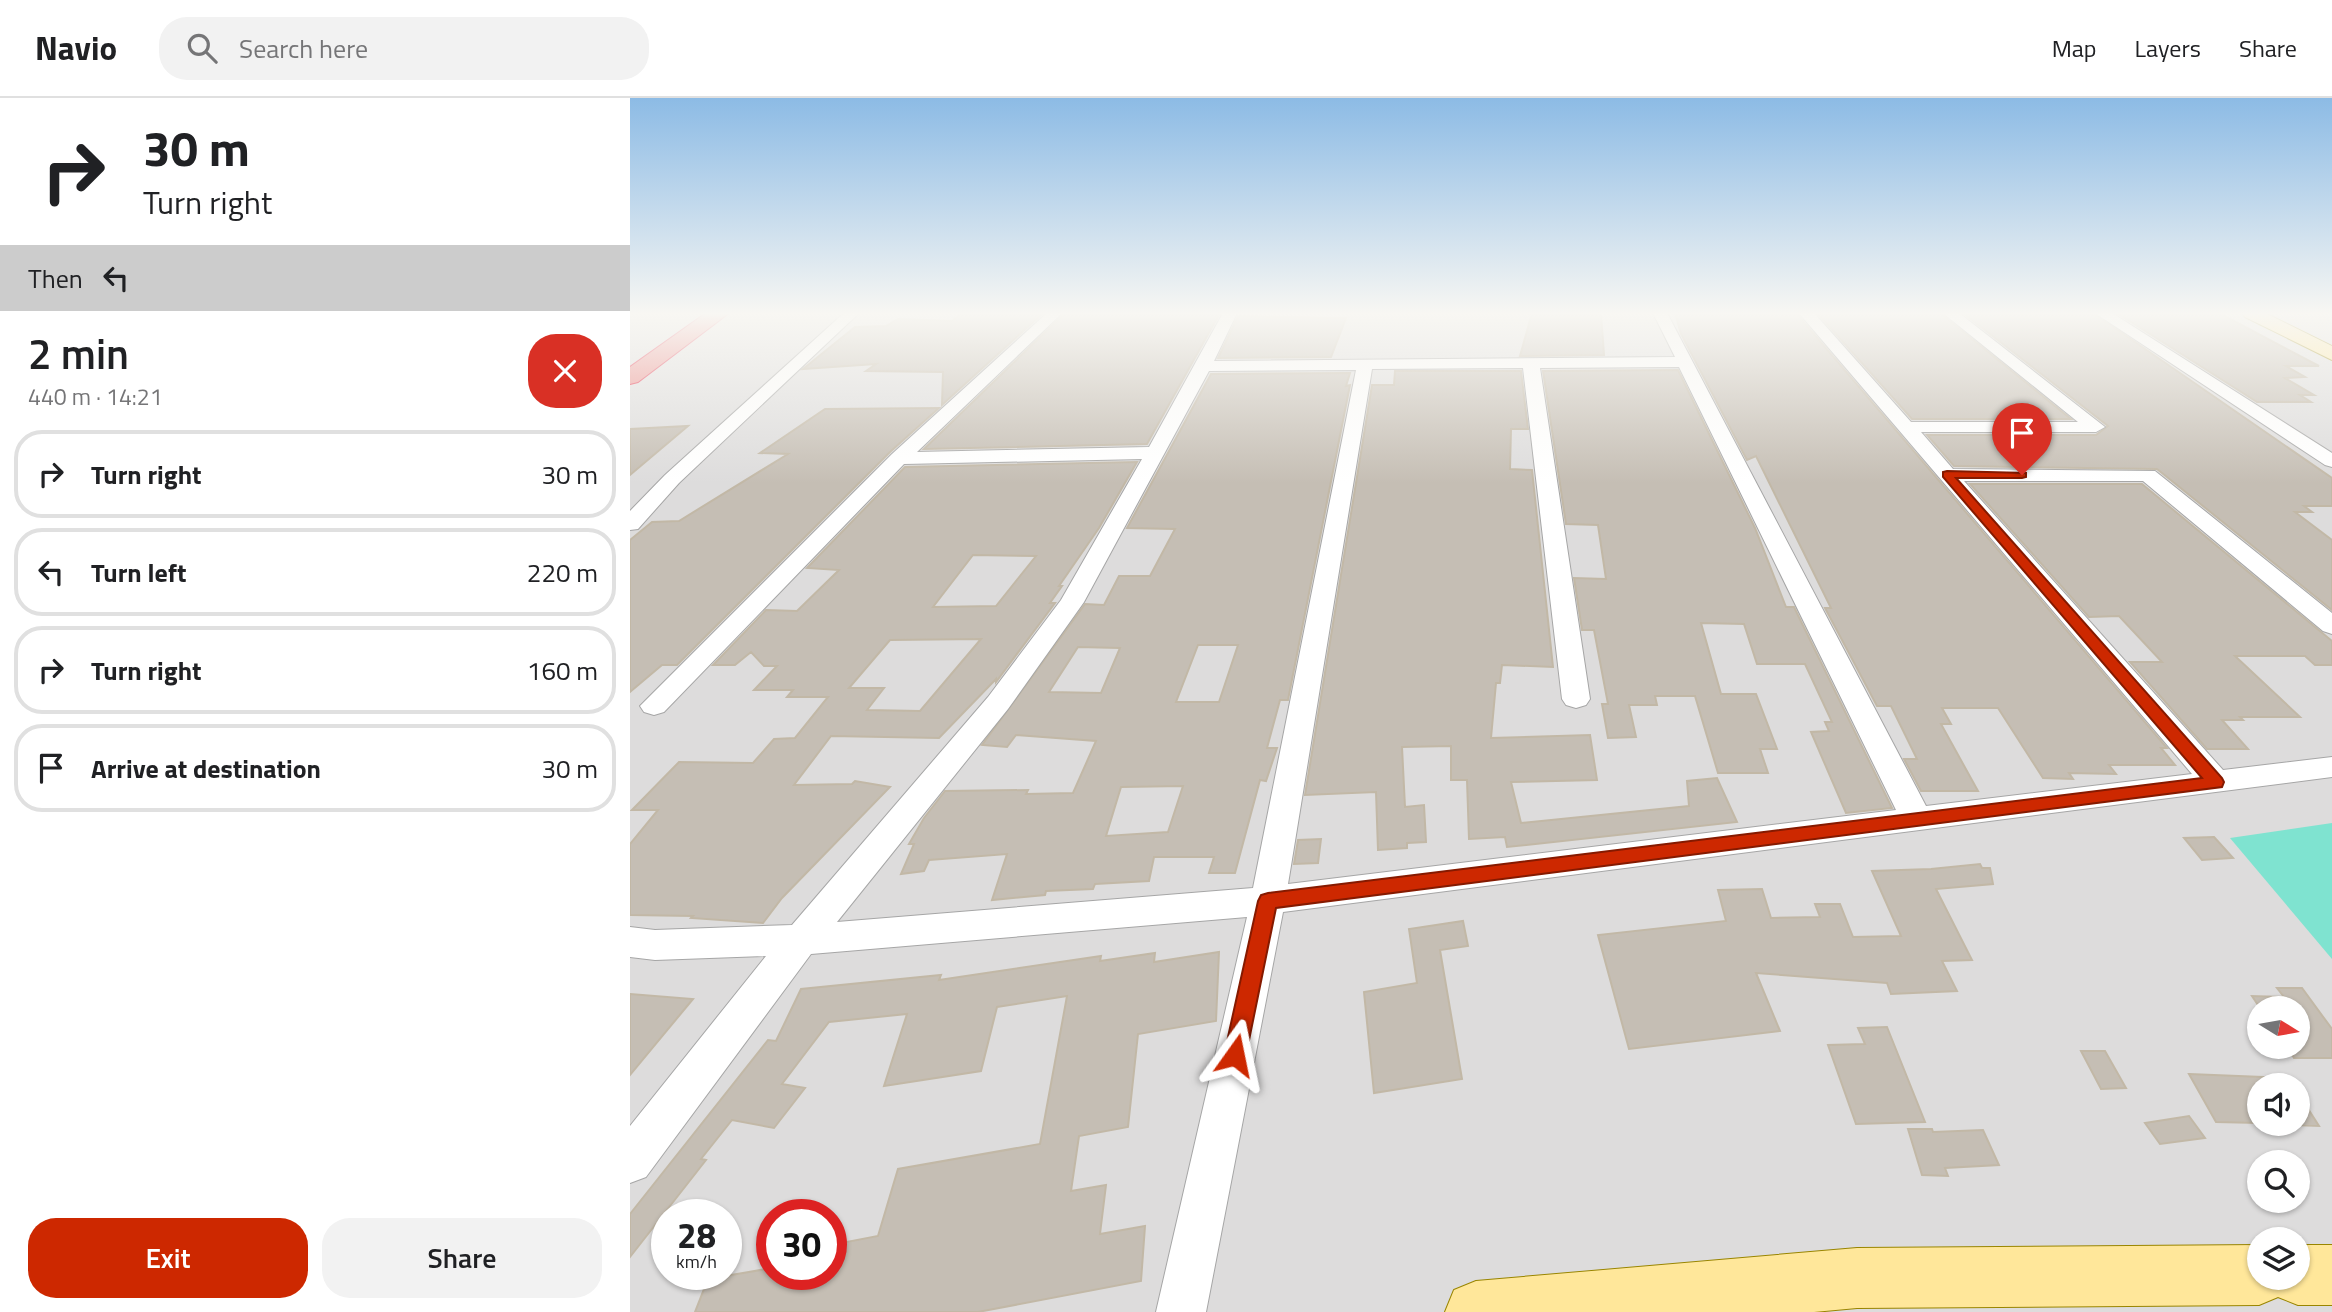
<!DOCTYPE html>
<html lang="en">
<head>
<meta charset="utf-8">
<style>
  :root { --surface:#fff; --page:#f2f2f2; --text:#202124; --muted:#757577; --line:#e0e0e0; --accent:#cd2800 }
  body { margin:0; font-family:"Titillium Web",sans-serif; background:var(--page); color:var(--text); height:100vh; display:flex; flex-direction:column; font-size:26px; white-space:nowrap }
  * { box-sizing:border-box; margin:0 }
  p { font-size:23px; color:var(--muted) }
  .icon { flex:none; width:38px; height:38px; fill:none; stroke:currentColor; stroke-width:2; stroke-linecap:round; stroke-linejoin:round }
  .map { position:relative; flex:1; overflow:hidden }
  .panel { display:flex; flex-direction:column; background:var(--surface); width:630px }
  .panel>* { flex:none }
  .hud { background:#fff; color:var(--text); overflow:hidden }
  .needle { width:46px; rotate:101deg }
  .controls { position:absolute; left:1617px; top:898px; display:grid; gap:14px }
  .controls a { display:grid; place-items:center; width:63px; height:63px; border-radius:50%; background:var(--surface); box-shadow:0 2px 5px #0004; font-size:35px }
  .speed { position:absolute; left:21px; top:1101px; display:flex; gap:14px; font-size:35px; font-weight:700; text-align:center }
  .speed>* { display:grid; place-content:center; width:91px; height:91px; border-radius:50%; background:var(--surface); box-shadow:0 2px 5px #0004; line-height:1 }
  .speed small { font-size:18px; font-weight:400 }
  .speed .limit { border:10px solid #d22; background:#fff; color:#111 }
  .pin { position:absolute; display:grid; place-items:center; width:60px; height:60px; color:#fff; margin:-72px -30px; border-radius:50% 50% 50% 0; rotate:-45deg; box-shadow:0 0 7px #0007 }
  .pin .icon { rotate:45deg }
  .me { position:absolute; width:77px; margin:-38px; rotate:12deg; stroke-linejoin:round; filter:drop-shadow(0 0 5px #0008) }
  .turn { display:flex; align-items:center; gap:24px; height:147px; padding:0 28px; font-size:32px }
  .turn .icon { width:91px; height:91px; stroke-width:2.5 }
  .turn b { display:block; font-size:49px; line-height:60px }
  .then { display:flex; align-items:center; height:66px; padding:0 28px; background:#0003; gap:14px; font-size:26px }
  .round { display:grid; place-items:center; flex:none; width:74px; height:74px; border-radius:28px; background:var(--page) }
  .head { display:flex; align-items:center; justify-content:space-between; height:119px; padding:0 28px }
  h1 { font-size:42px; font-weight:600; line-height:52px }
  .button { display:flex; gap:14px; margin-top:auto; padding:14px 28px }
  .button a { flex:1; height:80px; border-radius:28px; background:var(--accent); color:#fff; font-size:28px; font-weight:600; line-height:80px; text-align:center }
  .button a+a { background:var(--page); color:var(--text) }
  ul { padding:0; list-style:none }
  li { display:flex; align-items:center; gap:21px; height:88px; margin:0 14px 10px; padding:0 14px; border:4px solid var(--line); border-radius:28px }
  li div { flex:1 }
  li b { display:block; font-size:26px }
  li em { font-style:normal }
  header { display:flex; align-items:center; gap:42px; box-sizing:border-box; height:98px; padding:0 35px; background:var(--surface); border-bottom:2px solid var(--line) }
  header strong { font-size:33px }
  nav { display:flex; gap:38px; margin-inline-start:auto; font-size:24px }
  .search { width:490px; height:63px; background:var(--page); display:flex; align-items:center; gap:18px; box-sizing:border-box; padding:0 24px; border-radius:28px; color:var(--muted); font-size:26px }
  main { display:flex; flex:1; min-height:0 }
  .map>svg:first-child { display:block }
  .residential { fill:#dddcdc; fill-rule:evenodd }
  .pitch { fill:#7fe3d0 }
  .building { fill:#c5beb4; stroke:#c2b8a6; stroke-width:2; fill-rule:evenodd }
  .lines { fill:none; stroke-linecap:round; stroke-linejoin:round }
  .minor-casing { stroke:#a6a6a6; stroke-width:2 }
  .major-casing { stroke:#998500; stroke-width:2 }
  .highway-casing { stroke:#e31c39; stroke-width:2 }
  .minor { fill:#fff; fill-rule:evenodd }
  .major { fill:#ffe79a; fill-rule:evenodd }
  .highway { fill:#eb8a89; fill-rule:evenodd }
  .route { fill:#cd2800; stroke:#851a00; stroke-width:2 }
</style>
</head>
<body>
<header>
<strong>Navio</strong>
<div class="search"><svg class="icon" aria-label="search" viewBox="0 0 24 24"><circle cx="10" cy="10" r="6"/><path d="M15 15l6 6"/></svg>Search here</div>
<nav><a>Map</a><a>Layers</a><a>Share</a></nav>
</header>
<main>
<section class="panel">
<div class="hud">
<div class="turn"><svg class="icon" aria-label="right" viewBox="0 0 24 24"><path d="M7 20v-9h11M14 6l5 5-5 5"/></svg><div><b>30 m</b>Turn right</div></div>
<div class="then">Then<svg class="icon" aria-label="left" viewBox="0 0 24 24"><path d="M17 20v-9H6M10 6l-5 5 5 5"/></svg></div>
</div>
<div class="head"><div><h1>2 min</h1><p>440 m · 14:21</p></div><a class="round" style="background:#d93025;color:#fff"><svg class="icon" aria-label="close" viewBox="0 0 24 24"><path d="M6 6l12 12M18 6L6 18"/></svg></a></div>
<ul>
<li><svg class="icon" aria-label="right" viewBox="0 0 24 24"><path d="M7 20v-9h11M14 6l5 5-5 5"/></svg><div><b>Turn right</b></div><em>30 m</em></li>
<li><svg class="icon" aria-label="left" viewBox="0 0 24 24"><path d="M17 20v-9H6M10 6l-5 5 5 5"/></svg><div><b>Turn left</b></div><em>220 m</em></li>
<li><svg class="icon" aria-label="right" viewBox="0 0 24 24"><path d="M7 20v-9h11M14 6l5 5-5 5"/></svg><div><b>Turn right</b></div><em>160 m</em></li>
<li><svg class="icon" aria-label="arrive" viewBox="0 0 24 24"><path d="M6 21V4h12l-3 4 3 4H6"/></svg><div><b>Arrive at destination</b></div><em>30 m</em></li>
</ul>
<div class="button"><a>Exit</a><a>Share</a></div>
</section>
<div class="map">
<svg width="1702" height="1214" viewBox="0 0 1702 1214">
  <rect width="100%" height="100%" fill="#f0eee4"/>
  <!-- residential -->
  <path class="residential" d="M0,215H1702V1214H0ZM1629,910H1668V948H1629ZM1629,987H1668V1026H1629ZM1629,1064H1668V1102H1629ZM37,1116H96V1176H37ZM142,1116H201V1176H142ZM1629,1141H1668V1180H1629Z"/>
  <!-- pitch -->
  <path class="pitch" d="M1702,725V861L1600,740Z"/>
  <!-- building -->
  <path class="building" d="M353,215L412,216L312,307L313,274L236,273L246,266L173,271L225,229L256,228L268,221L322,223L331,216Z
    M435,215H590L517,346L294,351Z
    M902,215H971L974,257L890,258Z
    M1045,215H1166L1537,650H1531L1545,667H1479L1486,676L1439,675L1443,681L1413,680L1368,610H1312L1321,626H1311L1348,693H1291L1274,661H1287L1261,608H1247L1195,510H1201L1126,358L1117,362L1051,236Z
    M1187,215H1310L1441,321H1282Z
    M1333,215H1463L1702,380V408H1674L1682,414H1665L1702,442V512L1527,371L1324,368L1297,337H1466L1478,328Z
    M1487,215H1589L1689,268H1656L1675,279L1655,280L1684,297H1670L1681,304H1627Z
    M608,218L716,220L701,259L588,260Z
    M1048,272L1125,430L1156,509H1164L1262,710L1216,715L1181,634L1199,633L1195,624H1202L1175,566H1127L1114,526L1071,525L1091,596H1126L1147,651H1130L1138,675H1088L1065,598H1025L1027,607H999L1006,639L978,640L972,606H978L964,532H952L944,480L976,481L968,427L936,426L913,273Z
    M765,273H891L898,331H881L880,371L902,372L923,569L872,567L870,585H866L861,640L960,637L967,682L881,684L891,725L1059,708L1057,683L1087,680L1107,724L877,749L875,739L839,741L837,682H821V648L772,649L775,709L794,707L796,744L777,745V750L748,752L746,694L675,697L742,287H764Z
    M720,275L716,288L720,287L658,602H650L637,650H647L636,683L630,682L605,775H579L584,759H524L519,783L465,786L463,791L416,793L415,797L362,802L377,756L299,762L294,773L271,776L284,746H279L294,720L315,693L398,692L396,696L443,695L466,643L386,637L377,649L352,647L455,506L474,507L489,478H520L545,431L497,430L581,276ZM568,547H608L589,604H546ZM448,549L490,550L471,595L419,594ZM553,688L538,734L476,738L491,689Z
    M309,310L260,354L47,567H32L0,594V442L22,424L49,423L158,356L130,355L195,311Z
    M58,328L0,377V331Z
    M507,364L469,430L429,488H432L420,505H425L366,584V581L309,640L201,638L164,687L222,686L225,683L260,689L152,800L133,825L61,820L63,818L0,817V746L28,712H2L49,664L123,665L144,641L165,640L198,599H157L163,592H124L147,568H134L121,554L105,567H83L136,512L167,513L209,472L177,470L275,369ZM343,457L406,458L366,508L303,509ZM351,541L290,613L237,612L254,590H219L260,542Z
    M1340,386H1512L1702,543V567H1685L1675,558H1605L1670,619H1610L1613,622H1592L1618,651H1577L1500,564H1532L1489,518L1459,519Z
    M1584,739L1603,760L1572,762L1554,740Z
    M691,741L688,765L664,766L668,742Z
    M1350,766L1352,770H1360L1363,786L1306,791L1342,862L1312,863L1327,893L1261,896L1257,885L1126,875L1150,933L999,951L968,837L1096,823L1088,792L1132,791L1141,820L1190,819L1185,806H1210L1223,839L1271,838L1242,773L1301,771Z
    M833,823L838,848L810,852L832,981L744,995L734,894L787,885L779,831Z
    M589,854L586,923L508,936L498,1029L449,1038L441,1093L476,1087L470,1136L515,1128L511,1183L348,1214H65L78,1181L142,1170V1176H201V1147L248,1138L268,1071L410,1046L437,898L367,909L351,973L254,988L277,916L199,924L152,986L175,990L144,1030L102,1022L71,1061L76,1062L0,1159V1116L138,942L146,943L171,891L311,877L309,882L471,858L470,863L525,855L524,864Z
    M1647,890H1672L1702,931V960H1664L1657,948H1668V910H1630L1622,898L1654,899Z
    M0,896L63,901L0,977Z
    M1257,929L1295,1024L1226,1026L1198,947L1235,946L1228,930Z
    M1451,953H1475L1496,990L1471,991Z
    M1559,976L1658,980L1663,987H1629V1025L1586,1024Z
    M1668,995L1689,1028L1632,1026H1668Z
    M1559,1018L1575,1040L1530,1046L1515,1025Z
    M1278,1031H1302L1303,1034L1353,1032L1369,1067L1315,1070L1318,1078L1292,1077Z"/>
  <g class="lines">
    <defs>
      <path id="minor" d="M214,215H229L49,385L8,431L0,432V413L35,377Z
        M417,215H432L287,354L519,349L593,215H607L584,263L1045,259L1023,215H1037L1296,708L1562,676L1169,215H1184L1281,324H1448L1313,215H1329L1475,329L1466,334H1291L1323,371L1525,373L1702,515V536L1693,533L1513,383H1334L1593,672L1702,659V679L653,814L576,1214H526L617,819L181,856L16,1079L0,1085V1028L136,858L25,862L0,859V829L25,832L162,827L358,599L431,502L512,361L274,366L34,614L24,617L14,614L10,608L262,356ZM1049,269L1266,712L658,786L742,271L893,270L932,601L936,607L946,610L956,607L960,601L910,270ZM726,272L623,790L207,824L378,611L454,504L579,273Z
        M1465,215H1482L1702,355V369L1695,367Z"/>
      <path id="major" d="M1612,215H1635L1702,248V262L1615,219Z
        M1629,1147V1180H1668V1147H1702V1207H1668L1648,1199L1629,1207L1227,1210L1184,1214H815L824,1192L846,1183L1227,1150Z"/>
      <path id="highway" d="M76,215H99L8,284L0,286V269Z"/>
    </defs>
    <!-- minor casing -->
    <use href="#minor" class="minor-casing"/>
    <!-- major casing -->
    <use href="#major" class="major-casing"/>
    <!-- highway casing -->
    <use href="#highway" class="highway-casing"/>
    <!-- minor -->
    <use href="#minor" class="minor"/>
    <!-- major -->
    <use href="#major" class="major"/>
    <!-- highway -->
    <use href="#highway" class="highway"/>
  </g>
  <!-- sky -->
  <linearGradient id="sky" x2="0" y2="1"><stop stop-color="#8cbbe5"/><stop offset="0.56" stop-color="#f8f7f3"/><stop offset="1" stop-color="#f8f7f3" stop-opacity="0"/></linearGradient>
  <rect width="1702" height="385" fill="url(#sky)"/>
  <!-- route -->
  <path class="route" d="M1317,373L1396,375V379L1392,380H1326L1592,680L1594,684L1592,689L646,810L616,957L613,964L605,968L597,964L594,957L628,803L631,797L638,795L1572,680L1313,379V374Z"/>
</svg>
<div class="controls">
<a><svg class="needle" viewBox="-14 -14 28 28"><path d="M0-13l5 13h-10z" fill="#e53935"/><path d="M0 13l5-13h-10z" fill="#757577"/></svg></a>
<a><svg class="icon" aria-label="sound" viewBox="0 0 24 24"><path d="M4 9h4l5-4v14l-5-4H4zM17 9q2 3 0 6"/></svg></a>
<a><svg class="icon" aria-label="search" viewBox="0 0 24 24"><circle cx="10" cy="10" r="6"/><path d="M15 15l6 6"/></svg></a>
<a><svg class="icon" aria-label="layers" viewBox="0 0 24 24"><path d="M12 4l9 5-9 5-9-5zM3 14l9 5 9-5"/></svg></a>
</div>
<div class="speed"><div>28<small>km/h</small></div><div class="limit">30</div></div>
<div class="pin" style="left:1392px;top:377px;background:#d93025"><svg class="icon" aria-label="arrive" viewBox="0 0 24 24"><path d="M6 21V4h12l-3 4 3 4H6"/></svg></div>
<svg class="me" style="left:605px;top:957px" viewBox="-20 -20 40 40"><path d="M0-17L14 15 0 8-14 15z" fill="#cd2800" stroke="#fff" stroke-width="4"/></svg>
</div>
</main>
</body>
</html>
